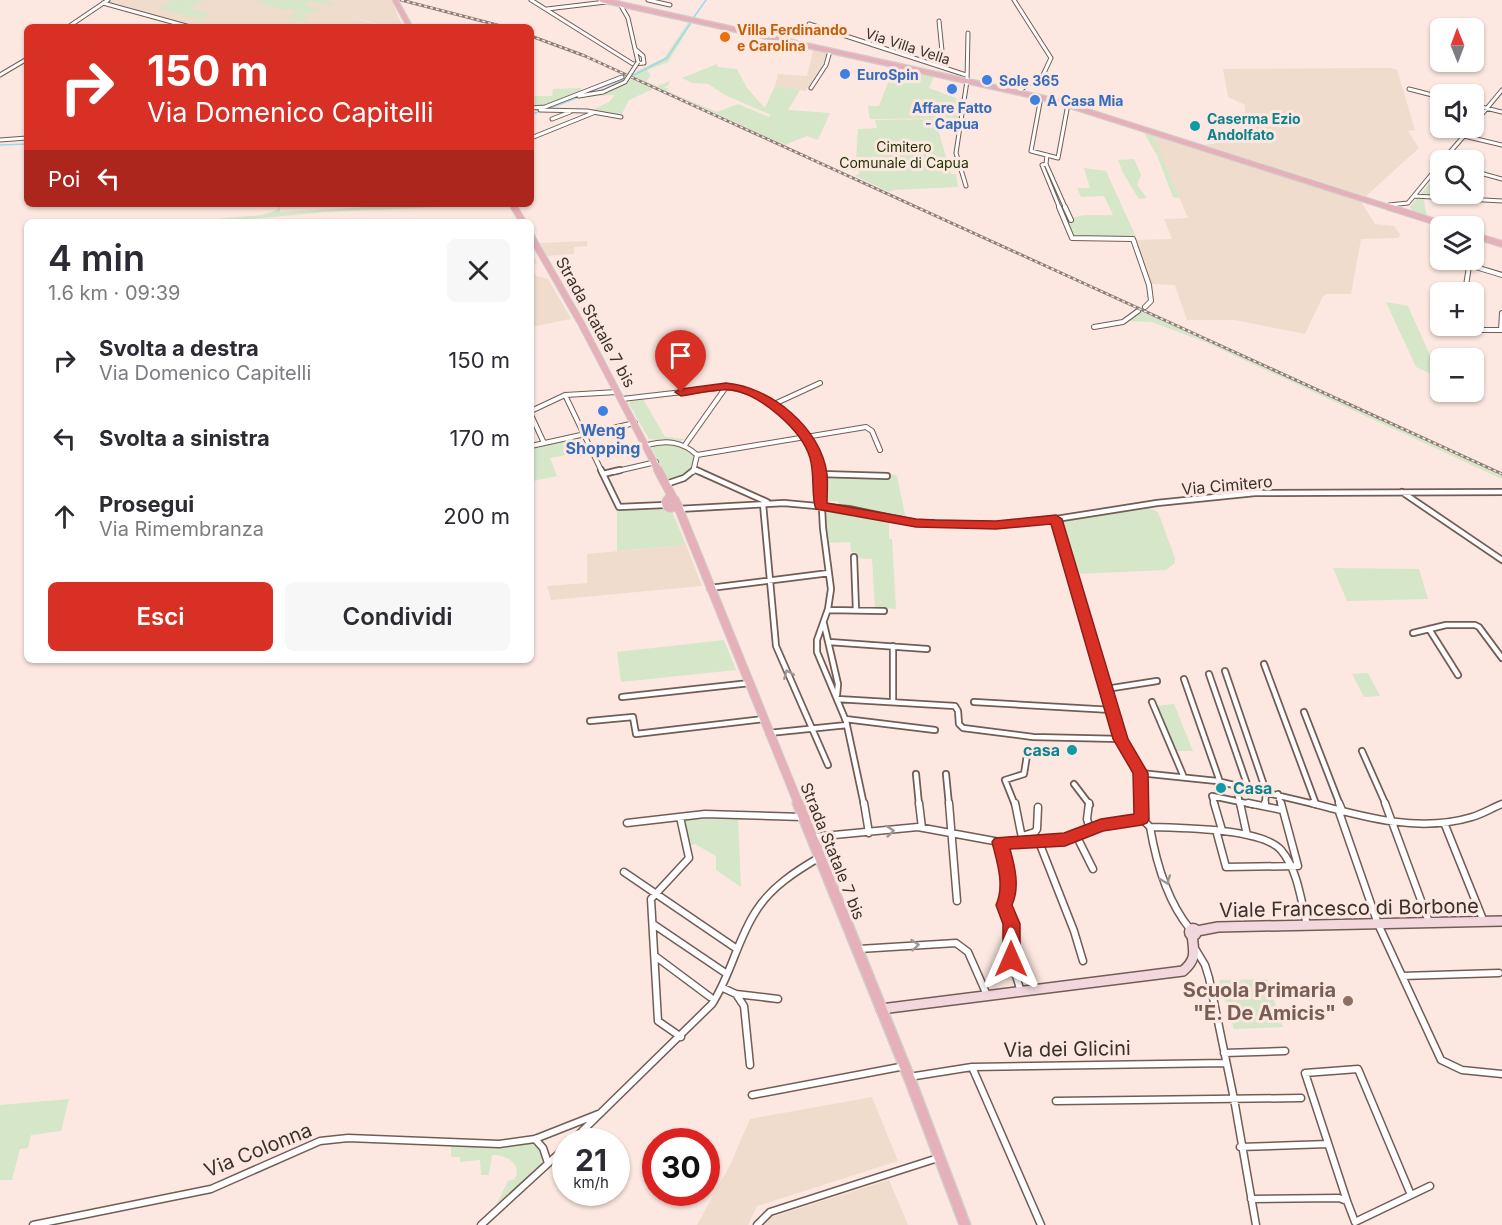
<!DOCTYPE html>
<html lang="it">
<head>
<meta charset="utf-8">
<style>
  :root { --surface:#fff; --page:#f7f7f7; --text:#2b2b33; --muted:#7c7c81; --accent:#d93025 }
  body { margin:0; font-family:Inter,sans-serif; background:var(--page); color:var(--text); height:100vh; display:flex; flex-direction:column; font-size:22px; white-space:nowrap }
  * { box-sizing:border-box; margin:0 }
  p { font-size:20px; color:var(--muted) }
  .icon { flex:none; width:33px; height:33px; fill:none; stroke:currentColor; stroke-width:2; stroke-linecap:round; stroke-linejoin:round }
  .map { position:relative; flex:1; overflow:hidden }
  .drawer { position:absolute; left:24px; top:219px; width:510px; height:444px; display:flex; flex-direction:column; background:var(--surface); border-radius:9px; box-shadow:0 2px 4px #0004 }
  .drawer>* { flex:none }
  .top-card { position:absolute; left:24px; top:24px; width:510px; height:183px; border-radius:9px; box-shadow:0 2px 4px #0004; background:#d93025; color:#fff; overflow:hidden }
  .needle { width:39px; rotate:359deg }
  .fabs { position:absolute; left:1430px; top:18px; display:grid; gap:12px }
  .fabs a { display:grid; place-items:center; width:54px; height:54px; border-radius:9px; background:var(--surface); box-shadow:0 2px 4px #0004; font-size:30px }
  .speed { position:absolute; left:552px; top:1128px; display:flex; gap:12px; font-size:30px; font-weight:700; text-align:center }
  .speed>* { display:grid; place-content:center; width:78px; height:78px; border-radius:50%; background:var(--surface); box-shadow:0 2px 4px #0004; line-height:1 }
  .speed small { font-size:15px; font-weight:400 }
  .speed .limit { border:9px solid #d22; background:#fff; color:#111 }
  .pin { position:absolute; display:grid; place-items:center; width:51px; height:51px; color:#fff; margin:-62px -26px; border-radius:50% 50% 50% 0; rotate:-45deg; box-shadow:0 0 6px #0007 }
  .pin .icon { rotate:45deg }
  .me { position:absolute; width:66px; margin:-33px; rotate:0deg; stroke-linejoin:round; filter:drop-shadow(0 0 4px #0008) }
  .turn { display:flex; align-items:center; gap:21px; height:126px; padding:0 24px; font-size:27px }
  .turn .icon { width:78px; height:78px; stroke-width:2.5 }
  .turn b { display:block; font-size:42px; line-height:51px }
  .then { display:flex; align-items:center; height:57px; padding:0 24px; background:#0003; gap:12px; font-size:22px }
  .round { display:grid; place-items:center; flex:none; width:63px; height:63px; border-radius:9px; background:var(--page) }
  .summary { display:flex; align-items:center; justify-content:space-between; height:102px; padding:0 24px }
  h1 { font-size:36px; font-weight:600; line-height:45px }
  .button { display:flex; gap:12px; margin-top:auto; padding:12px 24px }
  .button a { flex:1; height:69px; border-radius:9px; background:var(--accent); color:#fff; font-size:24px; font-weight:600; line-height:69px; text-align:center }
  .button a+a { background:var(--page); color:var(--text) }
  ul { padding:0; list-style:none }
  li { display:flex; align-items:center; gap:18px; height:78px; padding:0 24px }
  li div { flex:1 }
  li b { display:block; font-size:22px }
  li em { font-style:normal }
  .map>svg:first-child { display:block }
  .industrial { fill:#efdccd }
  .green { fill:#d6e6c8 }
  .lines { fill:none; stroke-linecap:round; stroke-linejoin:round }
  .stream { stroke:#9bd9ed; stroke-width:1.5 }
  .street-far3-casing { stroke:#725d55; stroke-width:5 }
  .street-far2-casing { stroke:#725d55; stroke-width:6 }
  .street-far1-casing { stroke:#725d55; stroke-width:8 }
  .street-casing { stroke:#725d55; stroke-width:9 }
  .secondary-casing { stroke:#725d55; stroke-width:12 }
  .primary-far3-casing { stroke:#d0cecd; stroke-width:7 }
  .primary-far2-casing { stroke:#d0cecd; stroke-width:8 }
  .primary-far1-casing { stroke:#d0cecd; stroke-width:10 }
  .primary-casing { stroke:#d0cecd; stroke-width:13 }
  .street-far3 { stroke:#fff; stroke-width:3 }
  .street-far2 { stroke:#fff; stroke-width:4 }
  .street-far1 { stroke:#fff; stroke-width:4.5 }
  .street { stroke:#fff; stroke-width:6 }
  .secondary { stroke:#f2d8dc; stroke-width:9 }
  .primary-far3 { stroke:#e6b0b8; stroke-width:4.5 }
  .primary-far2 { stroke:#e6b0b8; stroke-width:6 }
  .primary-far1 { stroke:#e6b0b8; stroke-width:8 }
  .primary { stroke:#e6b0b8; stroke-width:10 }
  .rail-casing { stroke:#8b7e78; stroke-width:3 }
  .rail { stroke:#fce8e0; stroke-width:1.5; stroke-dasharray:3; stroke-linecap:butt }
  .street-bridge-casing { stroke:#725d55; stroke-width:5; stroke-linecap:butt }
  .street-bridge { stroke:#fff; stroke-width:3 }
  .oneway { stroke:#9c9896 }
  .route { fill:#d93025; stroke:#8d1f18; stroke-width:1.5 }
  .food-dot { fill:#e8710a; stroke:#fce8e0; stroke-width:2 }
  .shop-dot { fill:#3f7fe0; stroke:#fce8e0; stroke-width:2 }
  .culture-dot { fill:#0f9aa8; stroke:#fce8e0; stroke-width:2 }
  .education-dot { fill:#8d6e63; stroke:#fce8e0; stroke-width:2 }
  .labels { text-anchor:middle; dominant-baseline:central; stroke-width:6; stroke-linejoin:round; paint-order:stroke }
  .far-food-label { font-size:14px; font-weight:bold; fill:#c56008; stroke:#fce8e0; text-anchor:start }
  .far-street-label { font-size:14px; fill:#3a312d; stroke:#fce8e0 }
  .far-shop-label { font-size:14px; font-weight:bold; fill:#366cbe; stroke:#fce8e0; text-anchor:start }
  .far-culture-label { font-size:14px; font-weight:bold; fill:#0d838f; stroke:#fce8e0; text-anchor:start }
  .far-park-label { font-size:14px; fill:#1d3100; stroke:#fce8e0 }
  .street-label { font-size:16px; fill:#3a312d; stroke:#fce8e0 }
  .shop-label { font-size:16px; font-weight:bold; fill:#366cbe; stroke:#fce8e0 }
  .culture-label { font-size:16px; font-weight:bold; fill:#0d838f; stroke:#fce8e0; text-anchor:end }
  .near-street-label { font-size:20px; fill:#3a312d; stroke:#fce8e0 }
  .near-education-label { font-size:20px; font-weight:bold; fill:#785e54; stroke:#fce8e0; text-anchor:end }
</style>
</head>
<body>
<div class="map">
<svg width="1502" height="1225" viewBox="0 0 1502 1225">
  <rect width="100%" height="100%" fill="#fce8e0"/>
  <!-- industrial -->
  <path class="industrial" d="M112,0H391L403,27H390L350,17L385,27H193L106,3Z
    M815,50L827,53L819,74L805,91L775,86L778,74L807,76L813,51Z
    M1391,68L1397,70L1415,130L1408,131L1419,148L1366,196L1205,145L1224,142L1245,124V105L1228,97L1223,69Z
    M1153,135L1361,202L1375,224L1394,226L1401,236L1397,238L1361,239L1351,294H1327L1323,296L1305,334L1235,320H1187L1175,285L1151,284L1136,240L1172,239L1164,219L1188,218Z
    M587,241V246L574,247V254L547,256L540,243Z
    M531,254L537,262L532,267L536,276L548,279L571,319L531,327Z
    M686,545L702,586L551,600L547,586L587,583V554Z
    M872,1097L898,1161L757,1206L748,1225H697L731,1163L750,1119Z
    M889,1180L908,1225H764L769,1218Z"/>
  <!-- green -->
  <path class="green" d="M173,0L204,1L189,8L211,14L200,19L158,8Z
    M254,0H327L325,1L335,4L331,6L311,1L303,5L323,10L301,15L309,18L301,21L287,18L300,10C291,8 283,11 275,8C266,6 261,2 254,0Z
    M689,21L692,22L668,62L647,70L651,76L646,81L657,86L670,81L668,86L663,87L669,89L667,91L717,112L738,104L769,117L771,115L725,95L708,84L692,83L682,78L717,64L718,67L737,69L747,88L765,108L775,86L800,90L788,110L830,113L818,140L807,136L785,145L633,76L637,71L664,58Z
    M894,67L934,76L929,88L961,100L959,118L870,119L868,106H879Z
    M632,79L653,89L629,100L621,116L590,111L609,102L615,95L582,97L611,91Z
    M581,88V92L543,107H531V96H552L553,89Z
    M935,119L951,174H956L958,187L894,190L889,192L855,176L860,173L851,161L856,160L858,129L877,128L875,120Z
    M1143,131L1153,135L1180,198L1173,197L1157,155Z
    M1134,159L1141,175L1137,185L1147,198L1139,199L1123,173L1118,160Z
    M1084,168L1106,171L1136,237L1072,236L1067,221C1080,212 1098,216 1113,215L1104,196L1081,197L1077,188H1090Z
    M1440,171V194H1459L1461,197L1423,195L1427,218L1413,212L1410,207Z
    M421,204H439V207L325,212L218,222H178L262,215L275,211L280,206V212Z
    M1386,302L1408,306L1440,378L1416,367Z
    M1141,311L1502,475V479L1205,342L1152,322L1125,321Z
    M643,399L665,437L687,439L680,441L649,439L629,404L631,400Z
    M579,437L586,451L550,458L557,476L533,481L531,475V447Z
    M662,443L683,447L694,456C695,471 685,475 673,480L666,477L652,449L653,446Z
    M893,474L897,476L906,519C883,514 860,506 838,505V501H826L828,476L888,479Z
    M1147,507L1158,512L1175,558V563L1166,570L1077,574L1062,522Z
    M671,509L686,545L617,551V511Z
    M825,509L843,510L889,520V539H892L896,609L875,607L872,559L856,558L855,552H851L850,542L829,543Z
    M1333,568L1419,569L1428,599L1347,601Z
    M724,640L736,670L621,682L617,652Z
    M1368,673L1380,696L1364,697L1352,674Z
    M1174,704L1193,751H1176L1156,706Z
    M738,818L741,887L716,870V856L695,844L689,846L684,820Z
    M1267,979L1283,1027L1234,1029L1219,980Z
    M69,1099L61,1131L31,1135L28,1148L20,1149L12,1180H0V1105Z
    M533,1143C540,1148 544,1158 540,1166L496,1206L508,1181L515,1179C522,1163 505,1154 492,1155L489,1175H481L480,1160L460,1162V1157H451V1145Z"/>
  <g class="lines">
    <!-- stream -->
    <path class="stream" d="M694,17L706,0
      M632,76L667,58L690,24
      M587,93L627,78
      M550,108L579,97
      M531,114L542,111
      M0,145L27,144"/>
    <defs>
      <path id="street-far3" d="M531,0L633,64L644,63L643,56L635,49
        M648,0L670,5
        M1014,0L1051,58L1043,75L1017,92
        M103,3L190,27
        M620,4L628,18L638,62
        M547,9L606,2
        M809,24L966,75
        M68,27L108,0
        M938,66L943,61L939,21
        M0,75L27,59
        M811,88L826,65L830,51
        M1409,89L1440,97
        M579,96L603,92
        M1041,97L1031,151L1058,158L1068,104
        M1473,105L1502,112
        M531,108L545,107L622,77
        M540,110L587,111L621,117
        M552,119L570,112
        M1473,125L1502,90
        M1464,136L1502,145
        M531,138L593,113
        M0,140L27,138
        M1047,155L1046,164L1042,165L1060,209
        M1443,160L1471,128
        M1046,164L1066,209
        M1473,171L1502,179
        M966,186L956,153L967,81L968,33
        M1414,196L1502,201
        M1389,205L1408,203L1440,164"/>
      <path id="street-far2" d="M1059,207L1072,238L1133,239L1149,285L1151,301L1145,307
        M1065,207L1071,220
        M1469,265L1502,275
        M1465,292L1470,260
        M1461,326L1475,330H1502
        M1094,327L1123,322L1138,311
        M1501,330L1502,313
        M565,395L602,472
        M622,399L726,387C772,393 808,427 820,472
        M772,405L820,383
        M531,411L565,395L617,392
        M531,415L544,443
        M647,445C666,440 682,441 697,455L693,472
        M685,445L726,387
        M531,446L635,423
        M697,455L866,427L872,431L880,450
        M695,470L701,472
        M613,472L656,462"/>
      <path id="street-far1" d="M601,470L619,507L665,505
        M696,470L767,502
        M820,470L823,528L831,589L828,609L817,640V652L846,721L864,805
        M603,474L620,470
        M821,474L887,476
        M666,484L684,478L694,470
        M1402,492L1502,560
        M763,504L776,646L828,765
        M678,509L784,503L849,509L916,523L996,525L1056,519L1157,503L1255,493L1502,492
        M1056,519L1121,739L1140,773L1141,805
        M854,557L856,610
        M710,588L829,573
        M828,610L884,611
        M824,624L838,684L837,695
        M1429,629L1458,675
        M1413,633L1446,625H1475L1479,627L1502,658
        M829,642L927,649
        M893,646V702
        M1264,664L1316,804
        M1225,671L1266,791L1265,805
        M1209,674L1248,787
        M1184,679L1220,782
        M1106,689L1157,681
        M622,697L750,683
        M837,699L955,706L958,711L959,724L963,728L1033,737L1121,739
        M974,702L1112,710
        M1152,702L1183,775
        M1304,712L1340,805
        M845,719L935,730
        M590,721L633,717L636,734L764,719
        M769,733L847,725
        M1362,751L1386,805
        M1140,773L1217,781L1318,805
        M916,774L919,805
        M946,774L949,805
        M1074,784L1090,805
        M1236,785L1240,805
        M1278,794L1281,805
        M1015,805L1005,780L1024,774L1027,755
        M1215,805L1212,796L1255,805"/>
      <path id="street" d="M864,803L869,833
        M919,803L922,828
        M949,803L957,901
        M1015,803L1023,843
        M1089,803L1087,819L1090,830
        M1141,803L1142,819L1150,827C1180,828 1262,828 1281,850C1298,870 1301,901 1307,925
        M1214,803L1222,830
        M1240,803L1247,835
        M1248,803L1282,810
        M1312,803C1364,817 1419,833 1472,817C1482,814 1492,808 1502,804
        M1339,803L1342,810
        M1385,803L1429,922
        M1265,806V803
        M1338,809L1378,924L1441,1060L1462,1070L1502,1074
        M680,817L689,858L651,899L658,1021L681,1037
        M627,823L705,814L803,817
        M1445,825L1484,922
        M1150,827C1156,862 1167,901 1190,929
        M1216,830L1226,867L1298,866L1281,803
        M1076,835L1093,869
        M1022,836L1035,832L1037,829L1038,807
        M813,837L918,827L1005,843L1044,842L1065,839L1101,826L1142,819
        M1000,842L1007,874L1008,890L1004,905L1011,924V959L1021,992
        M1039,842L1074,931L1083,961
        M624,872L734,947
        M653,924L724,972
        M859,949L956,943L968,952L987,995
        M1196,950L1205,965L1209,978L1234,1099L1256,1225
        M655,956L710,997
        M1402,976L1499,973
        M723,988L736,994L744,1006L750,1065
        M736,994L778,999
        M1224,1053L1285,1051
        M972,1067L1041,1225
        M909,1077L972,1067L1226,1063
        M752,1095L905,1066
        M1056,1101L1301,1098
        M535,1139L543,1148L548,1163
        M571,1142L712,1004C731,975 737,940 756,911C771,887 796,871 820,857
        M1240,1147L1328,1144
        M1251,1199L1339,1198L1347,1201L1355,1222L1430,1186
        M1347,1201L1305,1073L1358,1069L1411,1195
        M33,1225L211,1189L320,1141L348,1138L499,1144L535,1139L601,1113
        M481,1225L566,1147
        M757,1225L770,1212L938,1158"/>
      <path id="secondary" d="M1189.5 932a3.5 3.5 0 1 1 7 0a3.5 3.5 0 1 1-7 0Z
        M1197,931L1218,927L1502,921
        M881,1009L1183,971C1197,959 1194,952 1192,935"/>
      <path id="primary-far3" d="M395,0L410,27
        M602,0L1052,100L1394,209
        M512,204L515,209"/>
      <path id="primary-far2" d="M514,207L523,222
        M1389,207L1448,226
        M1473,235L1502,244
        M531,236L581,323L659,472"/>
      <path id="primary-far1" d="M658,470L674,500
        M666 503a5 5 0 1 1 10 0a5 5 0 1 1-10 0Z
        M677,504L799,805"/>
      <path id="primary" d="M798,803L909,1077L965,1225"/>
    </defs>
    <!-- street-far3 casing -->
    <use href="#street-far3" class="street-far3-casing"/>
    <!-- street-far2 casing -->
    <use href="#street-far2" class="street-far2-casing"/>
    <!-- street-far1 casing -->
    <use href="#street-far1" class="street-far1-casing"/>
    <!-- street casing -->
    <use href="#street" class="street-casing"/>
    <!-- secondary casing -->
    <use href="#secondary" class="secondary-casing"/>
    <!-- primary-far3 casing -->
    <use href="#primary-far3" class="primary-far3-casing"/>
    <!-- primary-far2 casing -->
    <use href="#primary-far2" class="primary-far2-casing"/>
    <!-- primary-far1 casing -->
    <use href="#primary-far1" class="primary-far1-casing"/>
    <!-- primary casing -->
    <use href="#primary" class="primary-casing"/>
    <!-- street-far3 -->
    <use href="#street-far3" class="street-far3"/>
    <!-- street-far2 -->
    <use href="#street-far2" class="street-far2"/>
    <!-- street-far1 -->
    <use href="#street-far1" class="street-far1"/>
    <!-- street -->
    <use href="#street" class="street"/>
    <!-- secondary -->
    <use href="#secondary" class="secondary"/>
    <!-- primary-far3 -->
    <use href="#primary-far3" class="primary-far3"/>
    <!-- primary-far2 -->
    <use href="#primary-far2" class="primary-far2"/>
    <!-- primary-far1 -->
    <use href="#primary-far1" class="primary-far1"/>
    <!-- primary -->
    <use href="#primary" class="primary"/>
    <defs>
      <path id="rail" d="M401,0L505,27
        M531,36L585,56L1502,474"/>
    </defs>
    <!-- rail casing -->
    <use href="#rail" class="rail-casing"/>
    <!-- rail -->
    <use href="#rail" class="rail"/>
    <defs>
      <path id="street-bridge" d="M603,92L625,82L638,62"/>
    </defs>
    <!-- street-bridge casing -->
    <use href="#street-bridge" class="street-bridge-casing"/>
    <!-- street-bridge -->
    <use href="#street-bridge" class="street-bridge"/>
  </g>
  <!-- one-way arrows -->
  <defs><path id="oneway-chevron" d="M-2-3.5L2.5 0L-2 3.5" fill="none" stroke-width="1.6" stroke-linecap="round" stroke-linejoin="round" transform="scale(1.5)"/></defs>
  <g class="oneway">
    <use href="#oneway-chevron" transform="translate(788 674) rotate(-113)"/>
    <use href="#oneway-chevron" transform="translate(890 831) rotate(-6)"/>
    <use href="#oneway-chevron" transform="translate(1166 880) rotate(70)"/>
    <use href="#oneway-chevron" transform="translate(915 945) rotate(-5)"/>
  </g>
  <!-- route -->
  <path class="route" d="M726,383C771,387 821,428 827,474C828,483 827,493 827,503L916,519L935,520L996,521L1056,515L1062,519L1128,739L1148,773L1149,819L1147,823L1142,825L1103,831L1065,846L1010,849C1015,867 1020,887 1012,905L1020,924V959L1017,964L1011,966L1005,964L1003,959V924L996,905C1005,885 997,862 992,842L995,838L1064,833L1101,819L1134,814L1133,773L1113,739L1051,524L996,529L916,527L816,509C811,498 815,474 810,458C802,430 761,395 732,390C716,388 697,394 681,396L675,392L681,389Z"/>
  <!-- markers -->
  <circle class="food-dot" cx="725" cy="37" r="6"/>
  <g class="shop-dot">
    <circle cx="845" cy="74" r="6"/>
    <circle cx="987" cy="80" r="6"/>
    <circle cx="952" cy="89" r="6"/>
    <circle cx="1035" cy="100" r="6"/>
    <circle cx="603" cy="411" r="6"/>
  </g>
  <g class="culture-dot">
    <circle cx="1195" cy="126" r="6"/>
    <circle cx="1072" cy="750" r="6"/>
    <circle cx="1221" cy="788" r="6"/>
  </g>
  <circle class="education-dot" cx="1348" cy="1001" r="6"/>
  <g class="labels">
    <!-- far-food labels -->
    <g class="far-food-label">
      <text x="737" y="29">Villa Ferdinando<tspan x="737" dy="16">e Carolina</tspan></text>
    </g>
    <!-- far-street labels -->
    <g class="far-street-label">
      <text transform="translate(908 46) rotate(18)">Via Villa Vella</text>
    </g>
    <!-- far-shop labels -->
    <g class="far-shop-label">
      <text x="857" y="74">EuroSpin</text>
      <text x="999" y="80">Sole 365</text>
      <text x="1047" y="100">A Casa Mia</text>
      <text x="952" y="107" text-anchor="middle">Affare Fatto<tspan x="952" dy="16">- Capua</tspan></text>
    </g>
    <!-- far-culture labels -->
    <g class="far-culture-label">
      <text x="1207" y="118">Caserma Ezio<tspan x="1207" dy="16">Andolfato</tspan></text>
    </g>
    <!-- far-park labels -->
    <g class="far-park-label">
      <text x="904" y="146">Cimitero<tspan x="904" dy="16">Comunale di Capua</tspan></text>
    </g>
    <!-- street labels -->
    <g class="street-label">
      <text transform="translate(596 322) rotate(61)">Strada Statale 7 bis</text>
      <text transform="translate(1227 485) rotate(-5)">Via Cimitero</text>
      <text transform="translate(833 851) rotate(68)">Strada Statale 7 bis</text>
    </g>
    <!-- shop labels -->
    <g class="shop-label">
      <text x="603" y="430">Weng<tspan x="603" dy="18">Shopping</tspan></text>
    </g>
    <!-- culture labels -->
    <g class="culture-label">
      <text x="1060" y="750">casa</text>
      <text x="1233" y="788" text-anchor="start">Casa</text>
    </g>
    <!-- near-street labels -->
    <g class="near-street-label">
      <text transform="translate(1349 908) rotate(-1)">Viale Francesco di Borbone</text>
      <text transform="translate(1067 1049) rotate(-1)">Via dei Glicini</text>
      <text transform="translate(258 1150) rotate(-22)">Via Colonna</text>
    </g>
    <!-- near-education labels -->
    <g class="near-education-label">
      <text x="1336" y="990">Scuola Primaria<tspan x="1336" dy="23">"E. De Amicis"</tspan></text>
    </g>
  </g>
</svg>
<div class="fabs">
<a><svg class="needle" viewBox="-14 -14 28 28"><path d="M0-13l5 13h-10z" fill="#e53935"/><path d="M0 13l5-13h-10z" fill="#7c7c81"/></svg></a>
<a><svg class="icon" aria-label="sound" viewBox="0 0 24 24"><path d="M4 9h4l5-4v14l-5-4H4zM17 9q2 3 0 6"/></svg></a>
<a><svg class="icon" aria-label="search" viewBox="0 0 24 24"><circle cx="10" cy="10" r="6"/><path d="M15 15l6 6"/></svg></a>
<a><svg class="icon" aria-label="layers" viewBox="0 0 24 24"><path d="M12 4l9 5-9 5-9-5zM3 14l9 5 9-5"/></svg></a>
<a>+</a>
<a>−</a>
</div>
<div class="speed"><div>21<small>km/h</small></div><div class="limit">30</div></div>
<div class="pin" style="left:681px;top:392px;background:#d93025"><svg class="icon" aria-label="arrive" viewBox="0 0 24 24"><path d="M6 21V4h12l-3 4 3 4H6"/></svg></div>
<svg class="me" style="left:1011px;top:959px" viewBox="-20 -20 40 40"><path d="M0-17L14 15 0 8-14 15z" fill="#d93025" stroke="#fff" stroke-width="4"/></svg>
<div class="top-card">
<div class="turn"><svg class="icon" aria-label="right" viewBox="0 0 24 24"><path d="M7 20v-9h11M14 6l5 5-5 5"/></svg><div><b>150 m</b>Via Domenico Capitelli</div></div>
<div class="then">Poi<svg class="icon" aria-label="left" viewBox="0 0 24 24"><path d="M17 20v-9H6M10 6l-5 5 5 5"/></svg></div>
</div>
<section class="drawer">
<div class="summary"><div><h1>4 min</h1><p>1.6 km · 09:39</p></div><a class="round"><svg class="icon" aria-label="close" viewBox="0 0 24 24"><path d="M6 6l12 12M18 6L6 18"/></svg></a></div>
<ul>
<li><svg class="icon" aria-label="right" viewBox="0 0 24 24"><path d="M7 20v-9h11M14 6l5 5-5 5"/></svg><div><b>Svolta a destra</b><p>Via Domenico Capitelli</p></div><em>150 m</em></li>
<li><svg class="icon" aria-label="left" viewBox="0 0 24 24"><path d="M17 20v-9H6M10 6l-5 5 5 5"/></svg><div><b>Svolta a sinistra</b></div><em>170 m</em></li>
<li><svg class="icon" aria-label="ahead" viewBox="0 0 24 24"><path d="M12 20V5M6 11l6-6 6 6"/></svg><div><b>Prosegui</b><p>Via Rimembranza</p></div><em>200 m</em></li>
</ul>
<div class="button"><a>Esci</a><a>Condividi</a></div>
</section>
</div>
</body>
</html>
